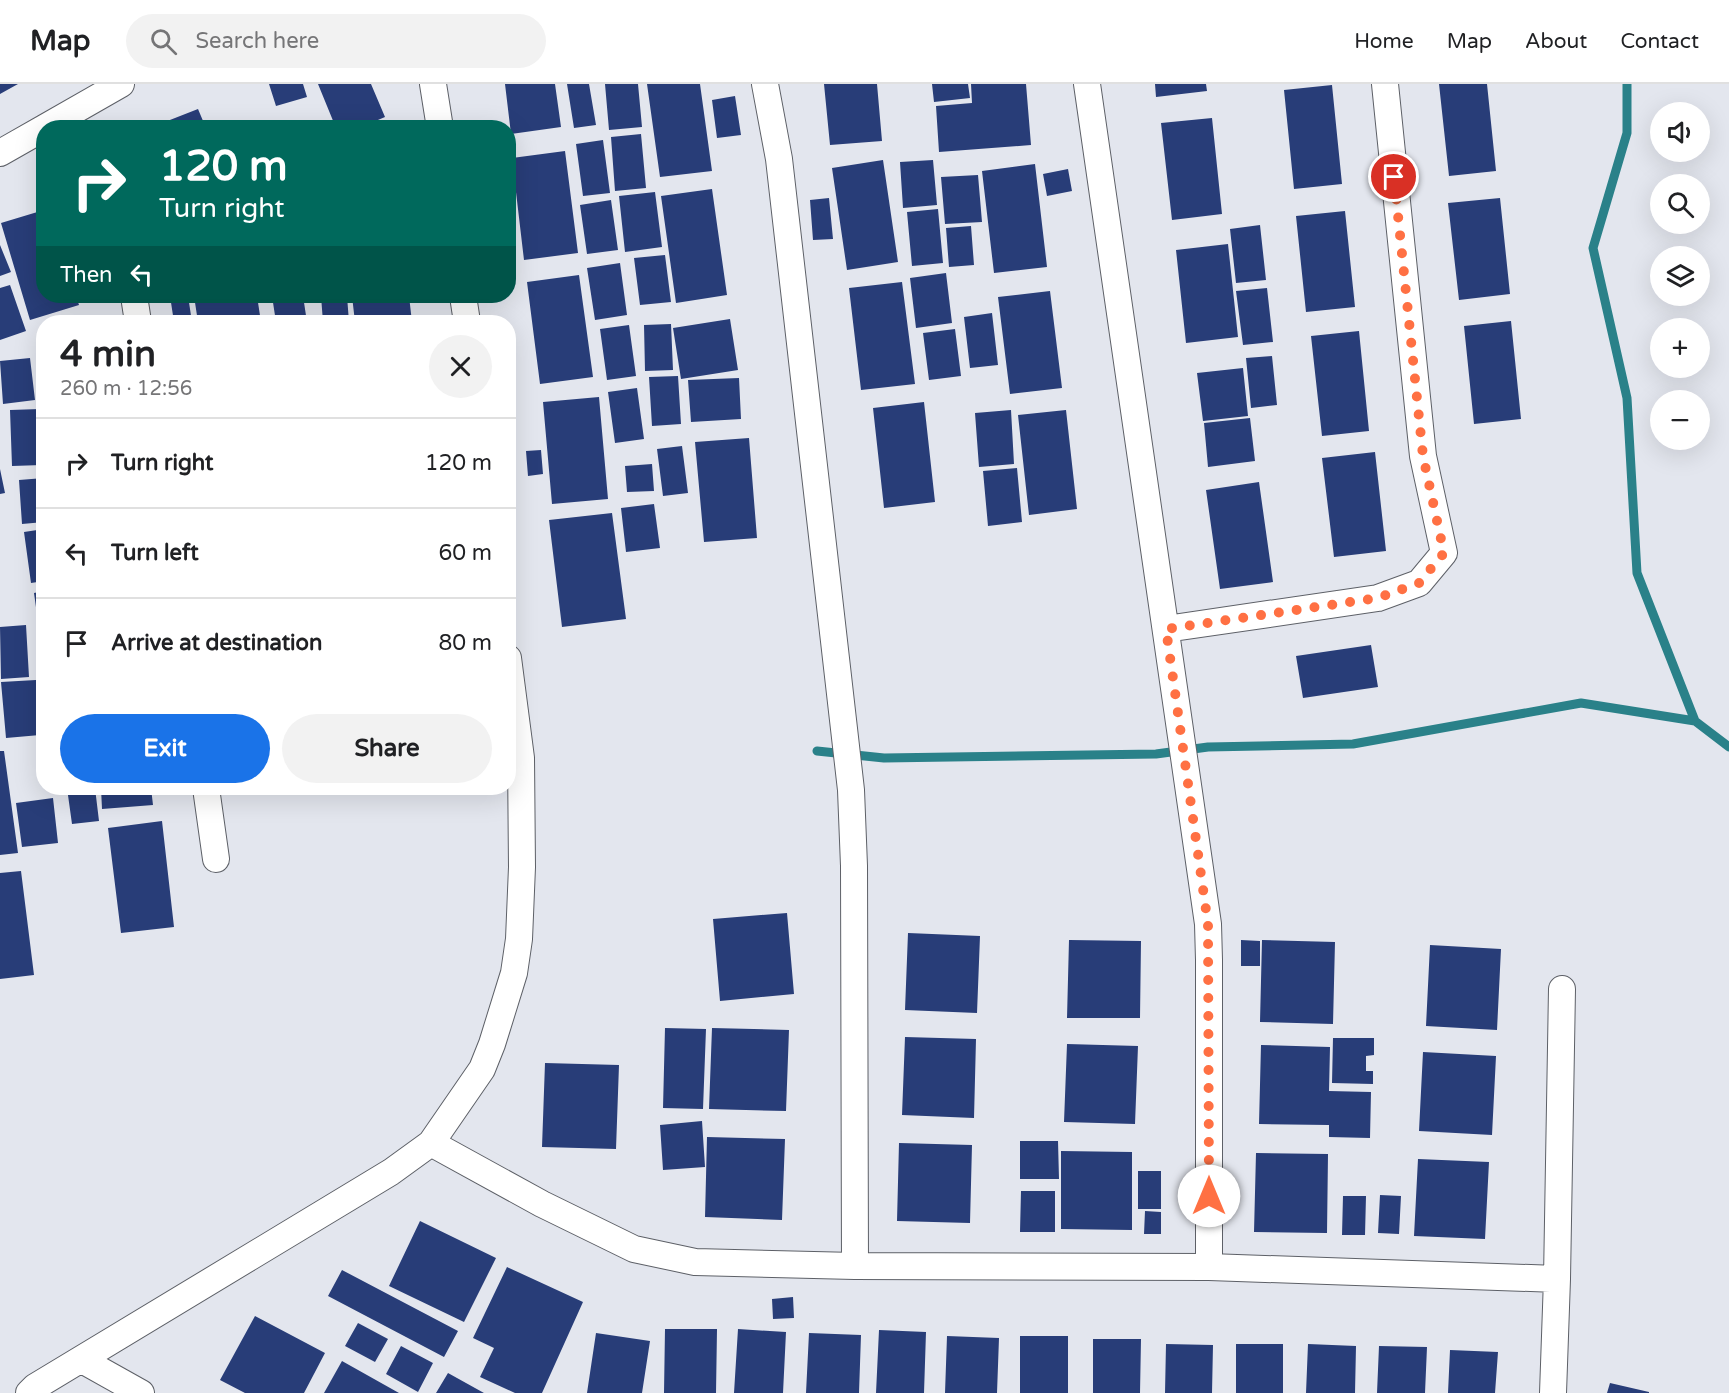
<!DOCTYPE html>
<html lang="en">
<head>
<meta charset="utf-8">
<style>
  :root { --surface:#fff; --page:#f2f2f2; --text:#202124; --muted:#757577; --line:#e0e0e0; --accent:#1a73e8 }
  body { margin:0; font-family:"Varela Round",sans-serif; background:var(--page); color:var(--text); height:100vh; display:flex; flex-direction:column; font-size:22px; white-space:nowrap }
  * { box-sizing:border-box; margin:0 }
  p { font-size:20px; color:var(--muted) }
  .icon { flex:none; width:33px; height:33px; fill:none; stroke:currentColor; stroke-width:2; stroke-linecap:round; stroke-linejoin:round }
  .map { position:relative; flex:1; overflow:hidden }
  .panel { position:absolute; left:36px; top:231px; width:480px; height:480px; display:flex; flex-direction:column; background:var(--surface); border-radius:24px; box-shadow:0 6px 24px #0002 }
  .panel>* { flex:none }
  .top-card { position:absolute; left:36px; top:36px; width:480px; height:183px; border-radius:24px; box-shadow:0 6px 24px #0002; background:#00695c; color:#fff; overflow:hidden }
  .controls { position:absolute; left:1650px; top:18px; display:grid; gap:12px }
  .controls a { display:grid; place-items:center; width:60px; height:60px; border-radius:50%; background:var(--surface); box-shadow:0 6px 24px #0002; font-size:30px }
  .pin { position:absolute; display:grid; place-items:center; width:51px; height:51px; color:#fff; margin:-26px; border:3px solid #fff; border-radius:50%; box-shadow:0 2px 6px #0007 }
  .me { position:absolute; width:66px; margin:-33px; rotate:0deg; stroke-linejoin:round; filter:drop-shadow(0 0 4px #0008) }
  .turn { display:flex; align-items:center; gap:21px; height:126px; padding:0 24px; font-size:27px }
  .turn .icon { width:78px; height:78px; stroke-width:2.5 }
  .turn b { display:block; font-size:42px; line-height:51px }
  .then { display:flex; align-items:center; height:57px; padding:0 24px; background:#0003; gap:12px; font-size:22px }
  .round { display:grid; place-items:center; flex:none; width:63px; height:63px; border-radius:32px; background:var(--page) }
  .head { display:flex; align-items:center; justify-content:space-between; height:102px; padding:0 24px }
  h1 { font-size:36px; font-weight:800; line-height:45px }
  .primary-button { display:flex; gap:12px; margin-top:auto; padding:12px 24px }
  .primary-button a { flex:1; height:69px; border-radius:36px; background:var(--accent); color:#fff; font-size:24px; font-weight:800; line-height:69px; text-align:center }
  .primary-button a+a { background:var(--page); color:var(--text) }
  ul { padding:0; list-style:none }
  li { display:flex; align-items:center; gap:18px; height:90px; padding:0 24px; border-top:2px solid var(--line) }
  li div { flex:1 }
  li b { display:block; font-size:22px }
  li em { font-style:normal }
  header { display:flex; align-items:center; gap:36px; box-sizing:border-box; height:84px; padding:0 30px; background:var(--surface); border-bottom:2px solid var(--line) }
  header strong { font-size:28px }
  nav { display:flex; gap:33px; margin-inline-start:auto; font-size:21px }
  .search { width:420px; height:54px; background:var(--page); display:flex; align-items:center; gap:15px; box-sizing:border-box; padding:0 21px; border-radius:33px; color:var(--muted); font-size:22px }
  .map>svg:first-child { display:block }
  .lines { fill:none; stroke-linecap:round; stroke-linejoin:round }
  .stream { stroke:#2a8189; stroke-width:9 }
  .building { fill:#283d78 }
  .street-casing { stroke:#5d6067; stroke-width:28 }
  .street { stroke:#fff; stroke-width:26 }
  .route { stroke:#ff7043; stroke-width:10; stroke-dasharray:0 18 }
</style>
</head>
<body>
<header>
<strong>Map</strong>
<div class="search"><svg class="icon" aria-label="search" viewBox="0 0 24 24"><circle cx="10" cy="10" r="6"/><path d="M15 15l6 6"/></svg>Search here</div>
<nav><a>Home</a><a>Map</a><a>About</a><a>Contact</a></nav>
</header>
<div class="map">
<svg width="1729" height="1309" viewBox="0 0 1729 1309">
  <rect width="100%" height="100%" fill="#e3e6ee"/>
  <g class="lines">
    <!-- stream -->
    <path class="stream" d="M1627,0V49L1593,164L1627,314L1637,489L1695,637
      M817,667L884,674L1156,670L1208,663L1353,660L1581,619L1695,637L1729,663"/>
  </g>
  <!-- building -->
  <path class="building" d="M0,0H18L0,10Z
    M269,0H303L307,13L276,22Z
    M318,0H371L385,33L359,44H336Z
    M505,0H555L561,43L511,50Z
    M567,0H589L596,41L574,44Z
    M605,0H638L642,43L609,46Z
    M647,0H700L712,87L660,93Z
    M824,0H877L882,57L830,61Z
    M932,0H968L970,14L934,18Z
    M971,0H1026L1031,61L939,68L936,22L972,19Z
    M1155,0H1206L1207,7L1156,13Z
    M1439,0H1487L1496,87L1449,92Z
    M1332,1L1342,100L1294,105L1284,6Z
    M735,12L741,51L717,54L712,16Z
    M198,25L206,44H152V43Z
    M1212,34L1222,130L1172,136L1161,39Z
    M641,50L646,104L615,107L611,53Z
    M603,56L610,109L583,112L576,60Z
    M565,67L578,169L524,176L512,74Z
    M883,76L898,178L847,186L832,84Z
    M933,76L937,121L903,124L900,78Z
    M1035,80L1047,183L994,189L982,87Z
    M1068,85L1072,107L1047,112L1043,90Z
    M978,91L982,138L945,140L941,93Z
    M712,105L727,211L676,219L661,112Z
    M655,108L662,163L625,168L619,112Z
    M829,114L833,155L813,156L810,116Z
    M1500,114L1510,210L1459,216L1448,119Z
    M611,116L618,166L587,170L580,121Z
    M938,125L943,179L912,182L907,128Z
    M44,126V212H76L79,221L30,236L1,139Z
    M1345,127L1355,223L1306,228L1296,132Z
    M1260,141L1266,196L1236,199L1230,145Z
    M971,142L974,181L949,183L946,144Z
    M1228,160L1238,253L1186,259L1176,166Z
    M0,161L11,188L0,192Z
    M665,171L671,218L640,221L634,174Z
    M620,179L627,231L595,236L587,184Z
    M946,189L952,239L916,244L910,194Z
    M579,191L593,293L540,300L527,198Z
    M902,198L915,300L861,306L849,204Z
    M10,201L26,247L0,256V204Z
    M1267,204L1273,258L1243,261L1236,207Z
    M1050,207L1062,304L1010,310L998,213Z
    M170,212H188L192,238H174Z
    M194,212H257L261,238H198Z
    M272,212H303L307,238H276Z
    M321,212H347L349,238H323Z
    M352,212H409L412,238H355Z
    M992,229L998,281L970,284L964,233Z
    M730,235L738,286L681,295L673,244Z
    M1511,237L1521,335L1474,340L1464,242Z
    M671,240L673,286L645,287L644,241Z
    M629,241L636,292L607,296L600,245Z
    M955,245L961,292L929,296L923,249Z
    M1359,247L1369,347L1322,352L1311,252Z
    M1272,272L1277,321L1251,324L1246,274Z
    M30,274L35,316L3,320L0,277Z
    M1243,284L1248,332L1203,337L1197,289Z
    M678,292L681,340L652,342L649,293Z
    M739,294L741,335L691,338L688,296Z
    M637,304L644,355L615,359L608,308Z
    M599,313L608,415L552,420L543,318Z
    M924,318L935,418L884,424L873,324Z
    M40,325L42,381L12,382L10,326Z
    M1011,326L1014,380L979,383L975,329Z
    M1066,326L1077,425L1029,431L1018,331Z
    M1250,334L1255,377L1208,383L1204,339Z
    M749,354L757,454L704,458L695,358Z
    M682,362L688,409L663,412L657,365Z
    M541,366L543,390L528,392L526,367Z
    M1375,368L1386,467L1334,473L1322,374Z
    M652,380L654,407L627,408L625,382Z
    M1017,384L1022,438L988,442L983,387Z
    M0,385L5,409L0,410Z
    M44,394V438L22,440L19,396Z
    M1259,398L1273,498L1220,505L1206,406Z
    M654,420L660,464L626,468L621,424Z
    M612,429L626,535L562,543L549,436Z
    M44,445V497L31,499L24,448Z
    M44,507V566H42L34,509Z
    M26,541L29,593L1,595L0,543Z
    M1371,561L1378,603L1303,614L1296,572Z
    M36,596L40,651L6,654L1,598Z
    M0,667H4L18,769L0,771Z
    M67,704H95L99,737L72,740Z
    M101,704H151L153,721L102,725Z
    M53,714L58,759L22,763L16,719Z
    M162,737L174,843L121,849L108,744Z
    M21,787L34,891L0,895V789Z
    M787,829L794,910L720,917L713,835Z
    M908,849L980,852L977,929L905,926Z
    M1069,856L1141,857L1140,934H1067Z
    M1241,856L1260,857V882H1241Z
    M1262,856L1335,858L1333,940L1260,938Z
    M1430,861L1501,865L1497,946L1426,942Z
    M665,944L706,945L703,1025L663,1024Z
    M712,944L789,946L786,1027L709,1025Z
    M905,953L976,955L974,1034L902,1031Z
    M1333,954H1374V971L1366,972V987H1373V1000L1332,999Z
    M1067,960L1138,962L1135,1040L1064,1038Z
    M1261,961L1330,963L1329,1007L1371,1008L1370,1054L1329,1053V1041L1259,1040Z
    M1423,968L1496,972L1492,1051L1419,1047Z
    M545,979L619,981L616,1065L542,1063Z
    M702,1037L705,1083L663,1086L660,1041Z
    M707,1053L785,1055L782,1136L705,1133Z
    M1020,1057H1058L1059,1095H1020Z
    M899,1059L972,1061L970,1139L897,1137Z
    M1061,1067L1132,1068V1146L1061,1145Z
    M1256,1069L1328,1070L1327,1149L1254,1148Z
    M1418,1075L1489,1078L1485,1155L1414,1152Z
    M1138,1087H1161V1125H1138Z
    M1021,1107H1055V1148H1020Z
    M1380,1111L1401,1112L1399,1150L1378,1149Z
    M1343,1112H1366L1365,1151H1342Z
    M1145,1127L1161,1128V1150H1144Z
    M420,1137L496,1174L464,1238L389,1202Z
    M507,1183L583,1218L542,1309H515L480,1293L494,1264L473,1254Z
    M342,1186L458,1247L444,1273L328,1212Z
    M793,1213L794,1234L773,1235L772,1215Z
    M255,1232L325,1269L304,1309H245L220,1296Z
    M358,1239L388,1255L375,1278L345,1262Z
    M665,1245H717L716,1309H664Z
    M738,1245L786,1248L783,1309H734Z
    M879,1246L926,1248L924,1309H876Z
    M596,1249L650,1257L642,1309H587Z
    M809,1249L861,1251L859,1309H806Z
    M947,1252L999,1254L997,1309H945Z
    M1020,1252H1068V1309H1020Z
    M1093,1255H1141L1140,1309H1093Z
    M1166,1260L1213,1261L1212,1309H1165Z
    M1236,1260H1283V1309H1236Z
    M1308,1260L1356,1262L1355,1309H1306Z
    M401,1262L433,1279L418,1308L386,1290Z
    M1379,1262L1427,1263L1425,1309H1377Z
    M1450,1266L1498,1268L1495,1309H1448Z
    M342,1277L399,1309H324Z
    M448,1289L484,1309H436Z
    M1610,1299L1649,1308V1309H1607Z"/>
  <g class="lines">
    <defs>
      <path id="street" d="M433,0L440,44
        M765,0L779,75L851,706L854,782L855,1182
        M1087,0L1208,840L1209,876V1183
        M44,44L121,0
        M0,69L44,44
        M134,212L138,238
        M463,212L467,238
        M1166,545L1378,514L1419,499L1444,469L1423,372L1385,0
        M206,704L216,775
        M431,1059L542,1120L634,1165L695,1178L855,1182L1209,1183L1557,1195
        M82,1276L141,1309
        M29,1309L35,1303L391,1088L431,1059L482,985L492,960L514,889L519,855L522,783L521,674L508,574
        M1553,1309L1557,1195L1562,905"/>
    </defs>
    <!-- street casing -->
    <use href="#street" class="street-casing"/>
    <!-- street -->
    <use href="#street" class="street"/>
  </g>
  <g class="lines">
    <!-- route -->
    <path class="route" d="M1209,1112L1208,840L1166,545L1378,514L1419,499L1444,469L1423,372L1394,93"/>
  </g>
</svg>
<div class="controls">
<a><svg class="icon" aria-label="sound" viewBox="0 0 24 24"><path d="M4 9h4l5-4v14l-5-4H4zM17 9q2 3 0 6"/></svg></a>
<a><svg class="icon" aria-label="search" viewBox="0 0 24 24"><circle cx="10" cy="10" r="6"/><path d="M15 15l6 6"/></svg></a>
<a><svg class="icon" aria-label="layers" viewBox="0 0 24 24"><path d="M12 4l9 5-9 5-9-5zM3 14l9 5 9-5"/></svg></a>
<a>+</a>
<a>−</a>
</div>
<div class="pin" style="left:1394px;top:93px;background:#d93025"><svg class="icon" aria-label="arrive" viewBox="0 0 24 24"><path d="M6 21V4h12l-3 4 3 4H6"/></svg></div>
<svg class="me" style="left:1209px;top:1112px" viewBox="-20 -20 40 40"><circle r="19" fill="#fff"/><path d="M0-13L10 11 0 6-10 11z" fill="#ff7043"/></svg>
<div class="top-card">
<div class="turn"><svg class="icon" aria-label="right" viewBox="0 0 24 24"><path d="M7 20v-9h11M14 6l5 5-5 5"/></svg><div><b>120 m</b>Turn right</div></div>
<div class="then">Then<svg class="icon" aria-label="left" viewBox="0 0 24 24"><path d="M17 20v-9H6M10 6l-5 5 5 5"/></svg></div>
</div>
<section class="panel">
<div class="head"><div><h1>4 min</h1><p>260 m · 12:56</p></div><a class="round"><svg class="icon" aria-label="close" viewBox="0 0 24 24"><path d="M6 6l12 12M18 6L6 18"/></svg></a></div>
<ul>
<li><svg class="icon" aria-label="right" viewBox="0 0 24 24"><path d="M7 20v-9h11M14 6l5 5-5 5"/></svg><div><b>Turn right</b></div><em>120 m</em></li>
<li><svg class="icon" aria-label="left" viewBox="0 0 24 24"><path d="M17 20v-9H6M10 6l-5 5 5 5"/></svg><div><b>Turn left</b></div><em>60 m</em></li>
<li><svg class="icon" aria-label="arrive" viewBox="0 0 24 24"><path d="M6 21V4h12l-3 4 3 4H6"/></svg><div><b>Arrive at destination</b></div><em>80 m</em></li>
</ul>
<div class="primary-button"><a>Exit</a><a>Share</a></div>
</section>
</div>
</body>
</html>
